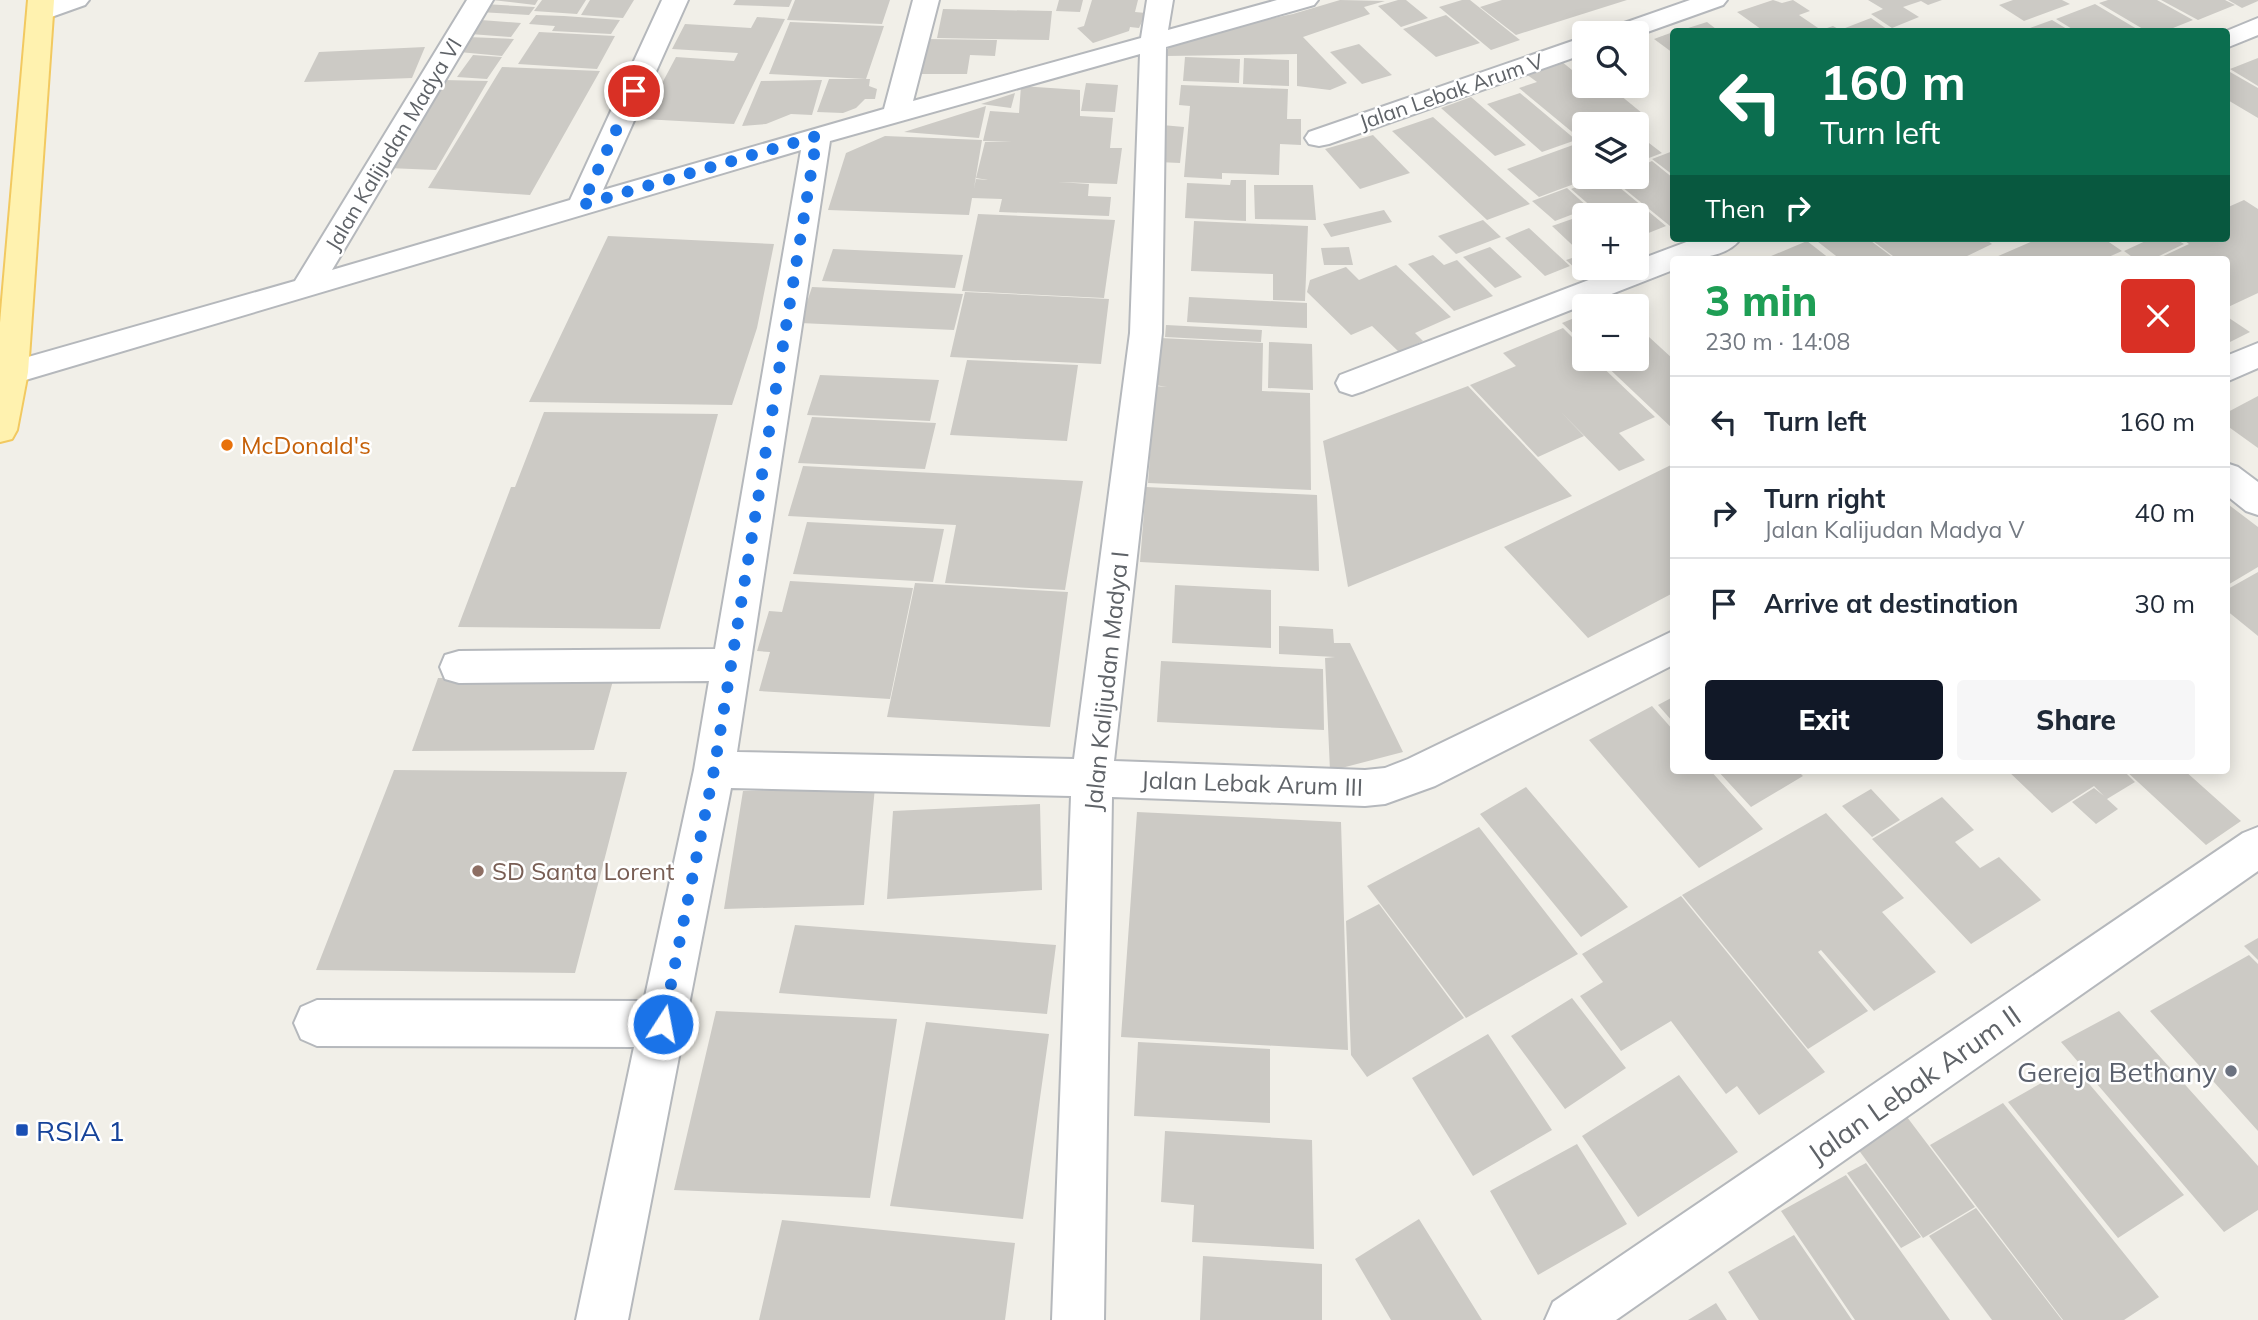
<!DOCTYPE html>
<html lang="en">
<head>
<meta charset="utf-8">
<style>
  :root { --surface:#fff; --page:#f6f6f7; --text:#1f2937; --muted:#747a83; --line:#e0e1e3; --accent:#111827 }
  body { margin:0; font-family:Mulish,sans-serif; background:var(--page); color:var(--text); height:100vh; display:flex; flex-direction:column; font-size:26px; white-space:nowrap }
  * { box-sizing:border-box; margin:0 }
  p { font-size:23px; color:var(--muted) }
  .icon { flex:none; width:38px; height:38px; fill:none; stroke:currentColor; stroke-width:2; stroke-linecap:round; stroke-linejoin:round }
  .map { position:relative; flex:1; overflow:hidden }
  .panel { position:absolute; left:1670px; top:256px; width:560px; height:518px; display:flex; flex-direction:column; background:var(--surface); border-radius:7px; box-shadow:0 4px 18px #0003 }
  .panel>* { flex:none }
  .hud { position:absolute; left:1670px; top:28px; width:560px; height:214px; border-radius:7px; box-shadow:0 4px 18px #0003; background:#0b6e4f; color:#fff; overflow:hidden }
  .buttons { position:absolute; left:1572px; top:21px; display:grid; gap:14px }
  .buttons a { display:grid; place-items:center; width:77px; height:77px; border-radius:7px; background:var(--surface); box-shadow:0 4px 18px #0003; font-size:35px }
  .pin { position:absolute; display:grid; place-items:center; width:60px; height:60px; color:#fff; margin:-30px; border:4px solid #fff; border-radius:50%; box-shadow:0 2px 7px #0007 }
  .me { position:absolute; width:77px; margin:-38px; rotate:11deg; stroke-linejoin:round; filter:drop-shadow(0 0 5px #0008) }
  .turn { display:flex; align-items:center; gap:24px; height:147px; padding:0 35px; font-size:32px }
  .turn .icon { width:91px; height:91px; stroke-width:2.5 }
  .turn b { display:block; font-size:49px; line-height:60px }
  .then { display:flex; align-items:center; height:66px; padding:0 35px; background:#0003; gap:14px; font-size:26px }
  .round { display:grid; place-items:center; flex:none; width:74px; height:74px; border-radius:7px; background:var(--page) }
  .head { display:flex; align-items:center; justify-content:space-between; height:119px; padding:0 35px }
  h1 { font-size:42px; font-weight:800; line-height:52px; color:#1e9e55 }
  .button { display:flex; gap:14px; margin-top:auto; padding:14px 35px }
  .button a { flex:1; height:80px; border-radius:7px; background:var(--accent); color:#fff; font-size:28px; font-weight:800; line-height:80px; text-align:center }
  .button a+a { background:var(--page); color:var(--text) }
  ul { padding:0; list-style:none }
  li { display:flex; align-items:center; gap:21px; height:91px; padding:0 35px; border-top:2px solid var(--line) }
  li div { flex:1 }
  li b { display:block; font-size:26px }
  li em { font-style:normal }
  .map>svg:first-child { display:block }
  .building { fill:#cccac5 }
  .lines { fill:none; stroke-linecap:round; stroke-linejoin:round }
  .minor-casing { stroke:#b5b8bc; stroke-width:4 }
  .major-casing { stroke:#f2c960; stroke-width:4 }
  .minor { fill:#fff; fill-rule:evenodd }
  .major { fill:#fff2af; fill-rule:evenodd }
  .route { stroke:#1a73e8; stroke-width:12; stroke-dasharray:0 21.6 }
  .food-dot { fill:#e8710a; stroke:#fff; stroke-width:2.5 }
  .education-dot { fill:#8d6e63; stroke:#fff; stroke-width:2.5 }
  .worship-dot { fill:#6b7280; stroke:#fff; stroke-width:2.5 }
  .transit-dot { fill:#1a4fb4; stroke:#fff; stroke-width:2.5 }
  .labels { text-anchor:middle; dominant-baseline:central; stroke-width:5; stroke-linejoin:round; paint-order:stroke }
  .far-street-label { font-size:21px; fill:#5f6368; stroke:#fff }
  .food-label { font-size:24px; fill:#c56008; stroke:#fff; text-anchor:start }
  .street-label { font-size:24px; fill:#5f6368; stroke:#fff }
  .education-label { font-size:24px; fill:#785e54; stroke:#fff; text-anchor:start }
  .near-worship-label { font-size:28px; fill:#5b616d; stroke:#fff; text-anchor:end }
  .near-street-label { font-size:28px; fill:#5f6368; stroke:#fff }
  .near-transit-label { font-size:28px; fill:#164399; stroke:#fff; text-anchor:start }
</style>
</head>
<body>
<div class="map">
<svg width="2258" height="1320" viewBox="0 0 2258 1320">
  <rect width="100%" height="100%" fill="#f1efe8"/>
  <!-- building -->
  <path class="building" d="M492,0H538L535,5Z
    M542,0H586L577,14L534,11Z
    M590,0H634L623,18L581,15Z
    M736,0H792L789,7L733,5Z
    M795,0H890L882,24L787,20Z
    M1059,0H1083L1080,12L1056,11Z
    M1092,0H1138L1135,12L1146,13L1139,28L1130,27L1129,31L1093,43L1077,28L1084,26Z
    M1340,0L1385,1L1364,7L1370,14L1303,37L1347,83L1330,90L1297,86V54L1166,56L1170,40L1293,14Z
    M1398,0H1406L1428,18L1401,27L1378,6Z
    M1462,0H1470L1520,40L1491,50L1439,7Z
    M1502,0H1627L1516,35L1480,7Z
    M1773,0L1782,3L1793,0L1810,11L1799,15L1821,30L1833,26L1840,30L1871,18L1891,32H1765L1737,12Z
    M1868,0H1942L1928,5L1921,1L1903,7L1919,17L1892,28L1871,14L1883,9Z
    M2013,0H2062L2070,4L2024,21L1999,5Z
    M2108,0H2157L2193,20L2163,32H2148L2099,3Z
    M2161,0H2225L2235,5L2198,20Z
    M2228,0H2258V1L2242,8Z
    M484,4L535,7L529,15L479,12Z
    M2095,4L2142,32H2077L2056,19Z
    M943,9L1052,11L1049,40L937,38Z
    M536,15L564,16L620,20L611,34L552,31L555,26L529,24Z
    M1446,15L1480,43L1436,57L1403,29Z
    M757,17L785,19L734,124L643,119L676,57L734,61L738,53L672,49L685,24L751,28Z
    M481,20L521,23L511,37L470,34Z
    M2052,20L2072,32H2022V31Z
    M790,22L884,26L866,79L769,74Z
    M1707,22L1720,32H1689L1685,29Z
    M539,32L615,36L597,69L518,64Z
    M1673,32V53L1654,39Z
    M468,37L514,39L502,56L459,52Z
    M926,39L997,40L995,56L970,55L967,74H921Z
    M1359,44L1392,75L1362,84L1330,52Z
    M425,47L412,78L304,82L319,52Z
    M473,55L502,57L487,79L457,77Z
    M1185,57L1240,59L1239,83L1183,81Z
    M1244,58L1289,60V86L1243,84Z
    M2258,58V86L2230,69Z
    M1561,61L1572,70L1584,66V86H1609L1642,113L1610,124H1584V134L1577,136L1519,88L1537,82L1526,74Z
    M502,67L600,71L530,195L428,188Z
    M2230,72L2258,88V118L2226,99V73Z
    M829,79H870L869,86L877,89L875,99H865L856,108L843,113L817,112Z
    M443,80L488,81L436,170L388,168Z
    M822,80L812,115L791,114L766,124L742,126L761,81Z
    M1086,83L1118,85L1115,112L1081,111Z
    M1181,85L1288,89L1287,119H1301V145L1280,144L1279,175L1222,173V179L1184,177L1190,106L1179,105Z
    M1021,86L1080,90V116L1113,118L1110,148H1122L1117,184L1058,182L1089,184L1088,196L1111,197L1109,216L999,212L1002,199L972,198L969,215L828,210L846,153L885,136L982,140L974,188L976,179L988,180L976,178L985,142H1012L983,141L990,111L1019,113Z
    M1015,93L1011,108L981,104Z
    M1520,93L1576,140L1542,152L1487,104Z
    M1471,97L1526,145L1495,156L1441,108Z
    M986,106L979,138L904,132Z
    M1433,117L1530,204L1487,220L1392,131Z
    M1162,125L1184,127L1180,163L1158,162Z
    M1636,133L1662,153L1636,163Z
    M1373,135L1410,173L1360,189L1325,149Z
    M1584,141V177H1593L1539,197L1507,169Z
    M1673,151V175L1652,159Z
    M1652,161L1673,178V224L1670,226L1611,178L1636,177V168Z
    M1603,177H1607L1666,226L1636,238V215H1601L1571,189Z
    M1231,180H1246V221L1185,218L1187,183L1230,185Z
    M1254,185H1313L1316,220L1255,219Z
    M1567,188L1589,208L1555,221L1532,201Z
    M2244,200L2258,209V293L2226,308V259H2157L2189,244L2181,238H2226V208Z
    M1384,210L1392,222L1331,237L1323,224Z
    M978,214L1115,220L1104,298L962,291Z
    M1575,218L1584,226V256L1552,226Z
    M1483,220L1501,237L1456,254L1438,236Z
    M1194,221L1308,226L1305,301L1273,300V274L1191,271Z
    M1529,228L1570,266L1545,276L1505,238Z
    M608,236L774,244L757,328L732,405L529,402Z
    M1813,238H1867L1895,259H1840Z
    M1869,238H1984L1992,244L1961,259H1897Z
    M2040,238H2103L2122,251L2104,259L1996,257Z
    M2152,238H2174L2184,244L2153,259H2135L2124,251Z
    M1807,241L1830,259H1764Z
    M1349,247L1353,265H1324L1321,248Z
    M1490,247L1522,277L1495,288L1463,257Z
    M833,249L963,255L955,288L822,281Z
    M1433,255L1444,265L1457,260L1493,296L1454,311L1408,264Z
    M1578,256L1584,261V268H1591L1598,274L1586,278L1566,260Z
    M1396,265L1451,317L1415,333L1423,341L1399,352L1372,326L1351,335L1307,292L1310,280L1346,267L1359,280Z
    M812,287L963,294L954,330L800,323Z
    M965,292L1109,299L1101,364L950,357Z
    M1189,297L1307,303V328L1187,322Z
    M1584,314V344L1562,323Z
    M2226,316L2250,332L2226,344Z
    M1166,325L1262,330L1261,342L1165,337Z
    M1636,325L1673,359V429L1599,359H1636Z
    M1563,328L1584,349V359H1594L1655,417L1619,433L1645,460L1619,471L1560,411L1584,436L1538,457L1470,385L1516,366L1503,353Z
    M1160,338L1263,343L1262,391L1310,393L1311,490L1148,483L1155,386L1167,387L1155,385Z
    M1269,342L1312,344L1313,390L1268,388Z
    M967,360L1078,365L1067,441L950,435Z
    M820,375L939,380L930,421L807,415Z
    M1468,386L1572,496L1348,587L1323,441Z
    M2258,396V448L2226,425V413Z
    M544,412L718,414L660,629L458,627L511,487H515Z
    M812,417L936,423L925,469L798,463Z
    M1673,464V593L1588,638L1504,547Z
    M803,466L1083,481L1065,590L945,583L956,525L788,516Z
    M1146,487L1317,495L1319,571L1140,562Z
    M2229,505L2258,527V567L2226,586V507Z
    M807,522L944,529L933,582L793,574Z
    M2258,572V636L2226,610V590Z
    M790,581L913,588L890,699L759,691L770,652L757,651L769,611L782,612Z
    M915,583L1068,592L1050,727L887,717Z
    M1175,585L1271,590V648L1172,643Z
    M1279,626L1333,629L1334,643H1350L1403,752L1330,771L1325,658L1335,657L1279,654Z
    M1161,661L1323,669L1324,730L1157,722Z
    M614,677L594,750L412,751L438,678Z
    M1673,697V722L1658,705Z
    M1652,706L1673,730V770H1710L1763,829L1699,868L1589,740Z
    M394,770L627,772L575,973L316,970Z
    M1717,770H1797L1803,776L1751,807Z
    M2007,770H2123L2135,782L2107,799L2118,809L2096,824L2072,802L2094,788L2104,796L2094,786L2052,813Z
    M2125,770H2184L2241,821L2206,845Z
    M875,787L864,905L724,909L743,791Z
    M1526,787L1628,907L1581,937L1480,814Z
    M1871,789L1900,820L1872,837L1842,806Z
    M1942,797L1974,830L1955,842L1980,868L1999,857L2041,900L1971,944L1872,839Z
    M1040,804L1042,890L887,899L893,811Z
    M1137,812L1341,822L1348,1050L1121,1037Z
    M1826,813L1904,898L1882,912L1936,972L1874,1011L1821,950L1818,952L1868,1011L1808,1049L1682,895Z
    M1479,827L1578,954L1466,1018L1367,886Z
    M1681,896L1825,1072L1759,1115L1737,1086L1726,1094L1671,1021L1621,1051L1580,996L1603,982L1582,954Z
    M1379,904L1464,1018L1367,1077L1351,1055L1346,921Z
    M795,925L1056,945L1047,1014L779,993Z
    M2258,938V960L2244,946Z
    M2249,955L2258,964V1131L2150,1011Z
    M1572,998L1626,1068L1565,1109L1511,1036Z
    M716,1011L897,1019L870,1198L674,1190Z
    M2119,1011L2258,1166V1210L2224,1232L2061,1042Z
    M926,1022L1049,1034L1023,1219L890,1206Z
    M1488,1034L1552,1130L1473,1176L1412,1078Z
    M1138,1042L1270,1049V1123L1134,1116Z
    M2073,1065L2184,1195L2118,1238L2008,1102Z
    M1679,1075L1738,1152L1638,1217L1582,1136Z
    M2003,1103L2159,1297L2124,1320H2063L1930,1145Z
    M1907,1117L1975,1207L1923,1238L1855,1145Z
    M1165,1131L1312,1140L1314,1249L1192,1242L1194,1205L1161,1202Z
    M1577,1144L1627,1224L1538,1275L1490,1191Z
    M1866,1163L1921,1237L1901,1248L1847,1173Z
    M1846,1175L1950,1320H1855L1781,1211Z
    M1976,1208L2062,1320H1992L1929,1236Z
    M1419,1219L1482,1320H1391L1355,1259Z
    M782,1220L1015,1243L1005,1320H759Z
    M1794,1235L1852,1320H1759L1728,1272Z
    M1203,1256L1322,1264V1320H1200Z
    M1716,1303L1727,1320H1688Z"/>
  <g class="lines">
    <defs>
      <path id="minor" d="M52,0H89L85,5L40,21L31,18L27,13L31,8Z
        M467,0H493L332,270L570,200L662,0H688L603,190L884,109L913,0H939L913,101L1141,38L1147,0H1173L1168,30L1277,0H1318L1314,5L1166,47L1162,333L1114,761L1365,770L1385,768L1408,759L1673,631V665L1435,786L1385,804L1365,806L1112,797L1104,1320H1052L1071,796L731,788L628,1320H576L634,1047L317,1046L301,1039L294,1023L301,1007L317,1000L644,1001L694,770L709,681L459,683L445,679L440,667L445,655L459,651L715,649L801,150L12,384L0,380V365L295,281ZM1140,54L1130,333L1074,759L737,752L830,141Z
        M1690,0H1727L1723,5L1636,36V33H1606L1610,28Z
        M2258,18V35L2226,48V32H2224Z
        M1584,37V54L1329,144L1319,146L1309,144L1305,138L1309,132Z
        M1697,238H1741C1728,258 1694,259 1673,259V270L1364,391L1352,395L1340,391L1336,383L1340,375L1620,268H1636V261Z
        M2258,343V368L2226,382V356Z
        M2226,463L2238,467L2258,482V515L2246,511L2226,495Z
        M2258,827V871L1616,1320H1545L1553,1302L2243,833Z"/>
      <path id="major" d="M28,0H54L28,372L17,430L12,439L0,442V323Z"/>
    </defs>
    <!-- minor casing -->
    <use href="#minor" class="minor-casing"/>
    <!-- major casing -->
    <use href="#major" class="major-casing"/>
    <!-- minor -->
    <use href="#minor" class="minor"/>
    <!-- major -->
    <use href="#major" class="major"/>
  </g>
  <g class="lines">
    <!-- route -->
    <path class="route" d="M634,91L582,205L817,136L714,770L663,1024"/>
  </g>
  <!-- markers -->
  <circle class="food-dot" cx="227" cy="445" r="7"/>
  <circle class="education-dot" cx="478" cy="871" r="7"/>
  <circle class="worship-dot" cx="2231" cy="1071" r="7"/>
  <rect class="transit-dot" x="15" y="1123" width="14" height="14" rx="3.5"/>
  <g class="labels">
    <!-- far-street labels -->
    <g class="far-street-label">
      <text transform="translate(1451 91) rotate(-19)">Jalan Lebak Arum V</text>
      <text transform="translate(393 144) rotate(-59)">Jalan Kalijudan Madya VI</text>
    </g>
    <!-- food labels -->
    <g class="food-label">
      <text x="241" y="445">McDonald's</text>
    </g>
    <!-- street labels -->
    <g class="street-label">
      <text transform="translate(1106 681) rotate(-84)">Jalan Kalijudan Madya I</text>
      <text transform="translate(1252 783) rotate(2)">Jalan Lebak Arum III</text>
    </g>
    <!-- education labels -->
    <g class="education-label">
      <text x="492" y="871">SD Santa Lorent</text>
    </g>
    <!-- near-worship labels -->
    <g class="near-worship-label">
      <text x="2217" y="1071">Gereja Bethany</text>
    </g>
    <!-- near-street labels -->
    <g class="near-street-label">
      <text transform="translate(1914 1084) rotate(-35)">Jalan Lebak Arum II</text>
    </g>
    <!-- near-transit labels -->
    <g class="near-transit-label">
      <text x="36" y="1130">RSIA 1</text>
    </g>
  </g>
</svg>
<div class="buttons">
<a><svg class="icon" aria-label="search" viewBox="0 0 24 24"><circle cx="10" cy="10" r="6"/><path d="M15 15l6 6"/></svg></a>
<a><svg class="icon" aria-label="layers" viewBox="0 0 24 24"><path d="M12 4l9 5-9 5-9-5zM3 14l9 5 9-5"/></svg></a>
<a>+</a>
<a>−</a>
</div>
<div class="pin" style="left:634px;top:91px;background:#d93025"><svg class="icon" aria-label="arrive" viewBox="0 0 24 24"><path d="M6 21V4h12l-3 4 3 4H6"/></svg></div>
<svg class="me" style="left:663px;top:1024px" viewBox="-20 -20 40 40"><circle r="17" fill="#1a73e8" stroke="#fff" stroke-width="3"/><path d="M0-11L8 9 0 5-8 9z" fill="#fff"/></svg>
<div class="hud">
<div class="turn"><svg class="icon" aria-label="left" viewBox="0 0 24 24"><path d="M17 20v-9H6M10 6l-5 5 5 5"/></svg><div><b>160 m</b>Turn left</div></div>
<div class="then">Then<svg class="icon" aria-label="right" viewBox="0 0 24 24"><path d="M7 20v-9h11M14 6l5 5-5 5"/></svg></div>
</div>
<section class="panel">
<div class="head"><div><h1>3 min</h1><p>230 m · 14:08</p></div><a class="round" style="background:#d93025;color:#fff"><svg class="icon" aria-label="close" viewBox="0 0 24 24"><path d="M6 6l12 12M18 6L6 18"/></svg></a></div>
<ul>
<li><svg class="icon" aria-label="left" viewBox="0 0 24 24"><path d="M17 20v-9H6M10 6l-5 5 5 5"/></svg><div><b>Turn left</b></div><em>160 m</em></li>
<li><svg class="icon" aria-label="right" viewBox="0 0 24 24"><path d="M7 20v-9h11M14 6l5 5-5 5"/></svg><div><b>Turn right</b><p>Jalan Kalijudan Madya V</p></div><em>40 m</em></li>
<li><svg class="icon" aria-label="arrive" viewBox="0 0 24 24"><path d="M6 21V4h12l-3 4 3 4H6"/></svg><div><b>Arrive at destination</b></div><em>30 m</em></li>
</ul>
<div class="button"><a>Exit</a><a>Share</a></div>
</section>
</div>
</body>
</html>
